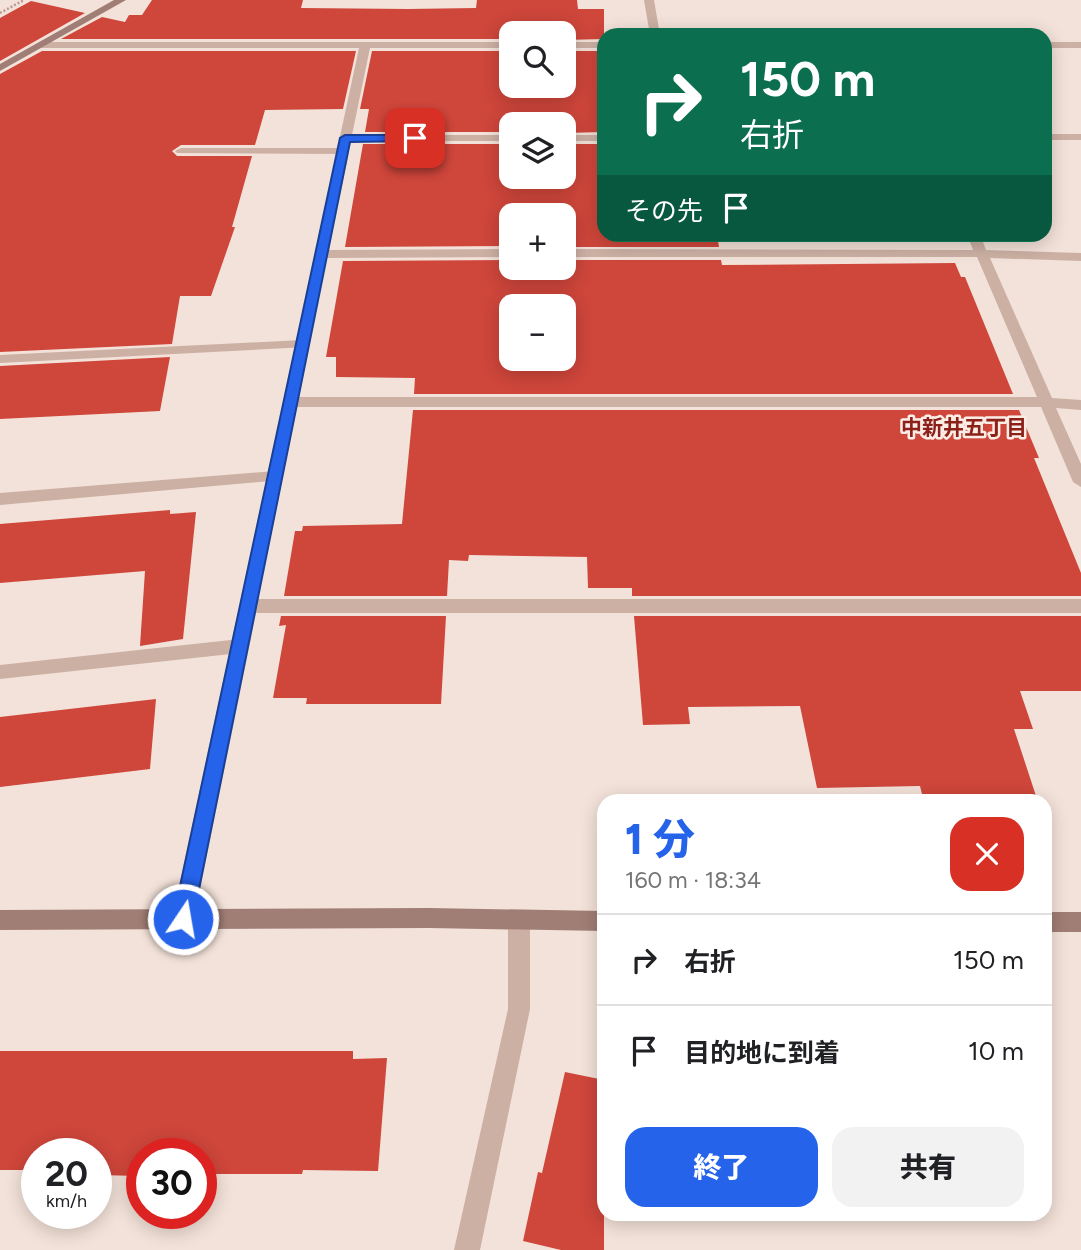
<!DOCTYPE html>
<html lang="ja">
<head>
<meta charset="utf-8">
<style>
  :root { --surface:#fff; --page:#f2f2f2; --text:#202124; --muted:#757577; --line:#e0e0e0; --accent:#2563eb }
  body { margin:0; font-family:Figtree,"Noto Sans JP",sans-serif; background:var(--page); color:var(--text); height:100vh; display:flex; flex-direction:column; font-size:26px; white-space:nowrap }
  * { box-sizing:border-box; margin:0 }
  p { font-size:23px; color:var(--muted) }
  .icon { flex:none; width:38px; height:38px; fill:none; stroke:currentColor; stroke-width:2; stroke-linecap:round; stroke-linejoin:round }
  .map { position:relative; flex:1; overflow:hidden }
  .side { position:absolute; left:597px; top:794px; width:455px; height:427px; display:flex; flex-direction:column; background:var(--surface); border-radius:21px; box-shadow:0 4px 18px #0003 }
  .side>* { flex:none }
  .guide { position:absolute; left:597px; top:28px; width:455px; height:214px; border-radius:21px; box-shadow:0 4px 18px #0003; background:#0b6e4f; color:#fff; overflow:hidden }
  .buttons { position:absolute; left:499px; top:21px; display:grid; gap:14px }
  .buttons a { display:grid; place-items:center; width:77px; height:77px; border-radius:14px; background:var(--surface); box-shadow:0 4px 18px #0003; font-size:35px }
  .speed { position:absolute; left:21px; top:1138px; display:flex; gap:14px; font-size:35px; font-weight:700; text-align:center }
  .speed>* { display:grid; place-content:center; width:91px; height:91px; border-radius:50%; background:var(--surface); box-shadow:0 4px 18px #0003; line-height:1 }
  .speed small { font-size:18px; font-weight:400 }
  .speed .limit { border:10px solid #d22; background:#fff; color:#111 }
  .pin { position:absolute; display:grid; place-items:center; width:60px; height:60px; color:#fff; margin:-30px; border-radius:14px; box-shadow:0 4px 10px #0006 }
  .me { position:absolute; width:77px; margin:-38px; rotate:12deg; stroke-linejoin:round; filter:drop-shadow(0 0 5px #0008) }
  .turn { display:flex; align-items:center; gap:24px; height:147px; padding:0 28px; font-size:32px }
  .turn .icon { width:91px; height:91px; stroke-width:2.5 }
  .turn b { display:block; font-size:49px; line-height:60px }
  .then { display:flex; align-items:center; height:66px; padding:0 28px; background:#0003; gap:14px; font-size:26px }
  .round { display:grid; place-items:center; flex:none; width:74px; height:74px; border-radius:21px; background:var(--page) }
  .headline { display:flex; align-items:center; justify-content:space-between; height:119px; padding:0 28px }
  h1 { font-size:42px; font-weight:800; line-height:52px; color:var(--accent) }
  .button { display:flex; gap:14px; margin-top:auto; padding:14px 28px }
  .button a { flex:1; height:80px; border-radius:21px; background:var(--accent); color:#fff; font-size:28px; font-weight:800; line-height:80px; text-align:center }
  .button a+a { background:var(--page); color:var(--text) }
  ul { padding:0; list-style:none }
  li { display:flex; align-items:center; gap:21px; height:91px; padding:0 28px; border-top:2px solid var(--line) }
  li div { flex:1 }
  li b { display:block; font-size:26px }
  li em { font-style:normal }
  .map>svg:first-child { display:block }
  .building { fill:#cf463b; fill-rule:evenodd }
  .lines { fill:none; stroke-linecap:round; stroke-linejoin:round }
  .path { stroke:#b8998e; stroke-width:2.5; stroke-dasharray:2 2; stroke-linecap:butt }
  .lane { fill:#ccb0a4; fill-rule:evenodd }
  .street { fill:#ccb0a4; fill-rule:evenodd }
  .secondary { fill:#a07e75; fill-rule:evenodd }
  .route { fill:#2563eb; stroke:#184099; stroke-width:2 }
  .labels { text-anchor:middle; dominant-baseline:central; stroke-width:5; stroke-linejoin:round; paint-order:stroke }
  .neighbourhood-label { font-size:21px; font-weight:bold; fill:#8c2119; stroke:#fbede6 }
</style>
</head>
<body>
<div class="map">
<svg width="1081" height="1250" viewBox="0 0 1081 1250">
  <rect width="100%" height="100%" fill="#f3e2d9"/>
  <!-- building -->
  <path class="building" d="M152,0H303L301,8L408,9L476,8L477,0H577L578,9H604V39L564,40V33H511V39H61L102,17L125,22L129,15H142Z
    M31,1L85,13L0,61V18Z
    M42,51H356L343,109L265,110L255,145H181L172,151L177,156H252L232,227H235L211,296H180L172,344L0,352V74Z
    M564,51H604V132L564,133V124H511V132H365L369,109H360L372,51H511V86H564Z
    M564,144H604V234H717L719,247H564V215H511V246L345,247L363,144H511V177H564Z
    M564,260H721L722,265L955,263L961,277H965L1013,394H414L415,378L336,377V357H326L343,261L511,260V268H564ZM511,306H564V359H511Z
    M170,357L160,411L0,419V366Z
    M413,410H1019L1039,458H1034L1081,573V596H632V588H588L587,557L469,555L468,561L449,560L447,596H284L295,531H302L303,526L402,524Z
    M170,510V514L196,512L183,639L140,646L145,571L0,583V524Z
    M281,616H446L441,704H306L307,698H273L286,625L279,626Z
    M634,616H1081V691H1020L1033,729H1014L1038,802H924L920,786L817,788L800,706L688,707L690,724L643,725Z
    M156,699L150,769L0,787V717Z
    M0,1051H353V1059L387,1058L378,1171L303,1170L302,1174H201V1153H142V1176L96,1175V1153H37V1170H0Z
    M565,1072L604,1080V1250H561L523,1241L538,1172L542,1173Z"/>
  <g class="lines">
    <!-- path -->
    <path class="path" d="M0,13L24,0"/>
    <!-- lane -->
    <path class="lane" d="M181,148H343L349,151L343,154L177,153L175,151Z
      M302,340L309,344L307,347L0,363V355Z
      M275,471L283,476L281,480L0,505V493Z
      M240,639L246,641L249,646L246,651L240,653L0,679V665Z"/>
    <!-- street -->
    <path class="street" d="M644,0H654L660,35H650Z
      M511,42V48H370L352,135H511V141H351L329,250L511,249V257L327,258L299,397H1037L977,257H564V249L973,250L967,234H980L986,250L1081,253V261L990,258L1052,398L1081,400V410L1056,408L1081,464V487L1073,482L1041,407H297L258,599H1081V613H256L194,919L190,926L183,929L176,926L172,919L359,48H42L37,45L42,42Z
      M564,42H604V48H564Z
      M1045,42H1081V48H1045Z
      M1045,134H1081V140H1045Z
      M564,135H604V141H564Z
      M519,911L527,914L530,921V1009L480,1250H454L508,1009V921L511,914Z"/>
    <!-- secondary -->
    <path class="secondary" d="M114,0H126L0,71V64Z
      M429,908L604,911V931L429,928L0,930V910Z
      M1045,912H1081V932H1045Z"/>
  </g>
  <!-- route -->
  <path class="route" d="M345,135H415L420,138L415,141L350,142L193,919L190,925L183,928L176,925L173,919L340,138Z"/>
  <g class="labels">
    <!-- neighbourhood labels -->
    <g class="neighbourhood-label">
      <text x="964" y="427">中新井五丁目</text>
    </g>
  </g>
</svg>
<div class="buttons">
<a><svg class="icon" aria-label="search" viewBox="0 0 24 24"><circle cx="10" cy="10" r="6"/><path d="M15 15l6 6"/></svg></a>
<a><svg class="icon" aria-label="layers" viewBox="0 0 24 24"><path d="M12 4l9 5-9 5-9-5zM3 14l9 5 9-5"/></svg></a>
<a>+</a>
<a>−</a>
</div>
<div class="speed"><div>20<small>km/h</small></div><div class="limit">30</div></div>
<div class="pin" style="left:415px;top:138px;background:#d93025"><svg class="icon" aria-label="arrive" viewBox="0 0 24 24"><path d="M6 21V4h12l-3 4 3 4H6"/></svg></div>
<svg class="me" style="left:183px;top:919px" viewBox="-20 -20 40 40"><circle r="17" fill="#2563eb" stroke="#fff" stroke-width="3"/><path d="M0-11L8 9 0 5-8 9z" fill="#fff"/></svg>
<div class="guide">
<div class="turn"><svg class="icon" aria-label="right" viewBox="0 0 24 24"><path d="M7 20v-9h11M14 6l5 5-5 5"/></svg><div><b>150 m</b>右折</div></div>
<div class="then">その先<svg class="icon" aria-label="arrive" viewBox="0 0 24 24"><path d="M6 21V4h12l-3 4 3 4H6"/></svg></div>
</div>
<section class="side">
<div class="headline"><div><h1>1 分</h1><p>160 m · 18:34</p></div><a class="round" style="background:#d93025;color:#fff"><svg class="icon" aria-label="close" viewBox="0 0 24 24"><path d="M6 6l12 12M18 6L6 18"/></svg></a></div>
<ul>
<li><svg class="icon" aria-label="right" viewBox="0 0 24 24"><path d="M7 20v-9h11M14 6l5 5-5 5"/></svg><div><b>右折</b></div><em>150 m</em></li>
<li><svg class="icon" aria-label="arrive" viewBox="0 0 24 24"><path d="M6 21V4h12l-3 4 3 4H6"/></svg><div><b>目的地に到着</b></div><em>10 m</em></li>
</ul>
<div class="button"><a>終了</a><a>共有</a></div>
</section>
</div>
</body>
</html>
